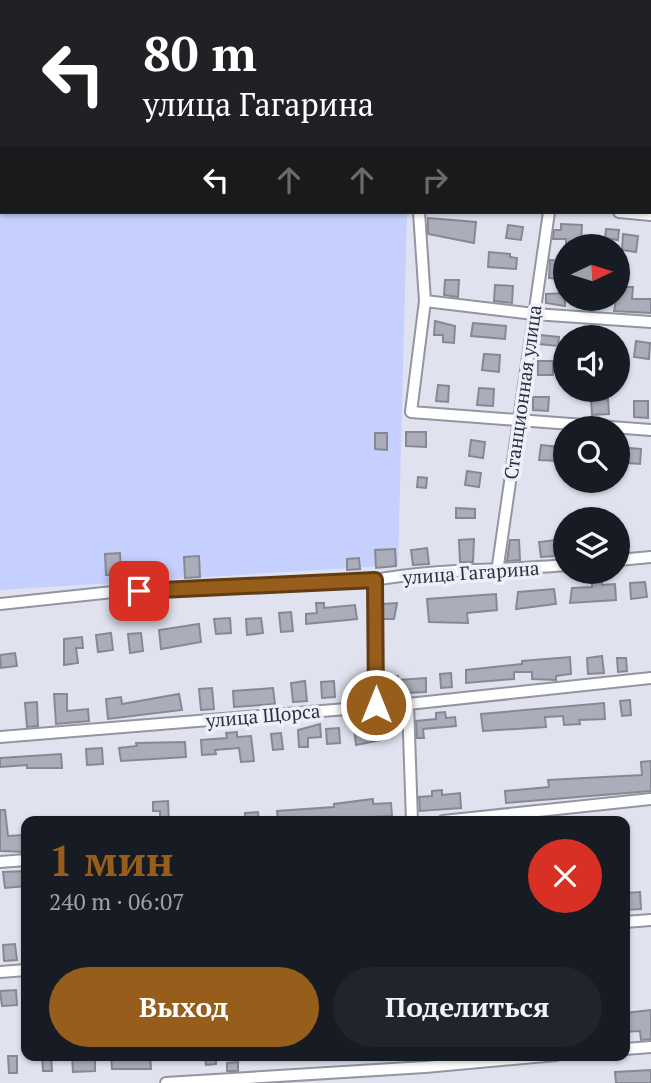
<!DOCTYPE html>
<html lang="ru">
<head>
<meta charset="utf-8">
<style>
  :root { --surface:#171b24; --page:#20242c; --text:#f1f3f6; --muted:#9ea1a6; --accent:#975d1b }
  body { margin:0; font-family:"PT Serif",serif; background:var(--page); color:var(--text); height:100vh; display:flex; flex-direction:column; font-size:26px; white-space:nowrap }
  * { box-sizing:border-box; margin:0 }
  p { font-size:23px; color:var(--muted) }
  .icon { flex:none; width:38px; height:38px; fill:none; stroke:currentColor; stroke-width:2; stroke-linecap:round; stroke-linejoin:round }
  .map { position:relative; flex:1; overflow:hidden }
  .drawer { position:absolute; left:21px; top:816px; width:609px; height:245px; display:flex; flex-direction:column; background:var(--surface); border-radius:14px; box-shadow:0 2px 5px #0004 }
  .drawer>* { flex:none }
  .hud { position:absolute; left:0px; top:0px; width:651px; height:214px; box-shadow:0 2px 5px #0004; background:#202124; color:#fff; overflow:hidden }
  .needle { width:46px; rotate:86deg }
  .buttons { position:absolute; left:553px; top:234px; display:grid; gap:14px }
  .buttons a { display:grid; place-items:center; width:77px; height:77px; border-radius:50%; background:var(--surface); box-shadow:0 2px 5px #0004; font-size:35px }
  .pin { position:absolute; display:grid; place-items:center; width:60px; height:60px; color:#fff; margin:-30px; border-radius:14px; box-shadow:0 4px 10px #0006 }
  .me { position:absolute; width:77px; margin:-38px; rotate:0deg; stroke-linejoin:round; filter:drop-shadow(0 0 5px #0008) }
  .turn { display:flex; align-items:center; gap:24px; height:147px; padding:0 28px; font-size:32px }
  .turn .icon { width:91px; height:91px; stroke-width:2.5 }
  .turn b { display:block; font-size:49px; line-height:60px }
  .lanes { display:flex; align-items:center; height:66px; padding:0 28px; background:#0003; justify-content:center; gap:35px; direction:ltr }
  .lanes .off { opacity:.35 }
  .round { display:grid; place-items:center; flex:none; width:74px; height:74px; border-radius:37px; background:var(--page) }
  .summary { display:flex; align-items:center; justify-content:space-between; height:119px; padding:0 28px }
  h1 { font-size:42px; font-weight:700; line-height:52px; color:var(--accent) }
  .button { display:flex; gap:14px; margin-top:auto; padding:14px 28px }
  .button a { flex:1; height:80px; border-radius:42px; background:var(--accent); color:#fff; font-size:28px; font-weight:700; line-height:80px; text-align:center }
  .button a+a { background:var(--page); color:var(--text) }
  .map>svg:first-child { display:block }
  .green { fill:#c5d0fe }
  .building { fill:#abaeba; stroke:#868994; stroke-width:2 }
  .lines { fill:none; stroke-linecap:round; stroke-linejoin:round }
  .street-casing { stroke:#9395a1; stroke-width:14 }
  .street { stroke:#fff; stroke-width:10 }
  .route-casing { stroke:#623c12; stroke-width:18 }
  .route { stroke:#975d1b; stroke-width:12 }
  .labels { text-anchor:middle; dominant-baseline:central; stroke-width:7; stroke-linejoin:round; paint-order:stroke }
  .street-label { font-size:19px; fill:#303136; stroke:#edf0fc }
</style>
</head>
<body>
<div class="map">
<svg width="651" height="1083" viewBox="0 0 651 1083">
  <rect width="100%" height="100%" fill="#e0e3ef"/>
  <!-- green -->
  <path class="green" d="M0,0H410L2,2V212H407L398,565L0,590Z"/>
  <!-- building -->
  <path class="building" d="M428,218L476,222L474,243L428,234Z
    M561,224L582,225L581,246H566V239H553L554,230H561Z
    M508,225L523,227L521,240L506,238Z
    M606,229L619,230L618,240L605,238Z
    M623,234L638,236L636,252L622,250Z
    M489,252L510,254V257L517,258L516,269L488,267Z
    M550,260L565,261L564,279L549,278Z
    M445,280H459L458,297L444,295Z
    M495,285L513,286L512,303L494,301Z
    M625,287H633L632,299H651V313L614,311L618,290L625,291Z
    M565,293V306L546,303V294Z
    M435,321L455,326L454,343L443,342V335H434Z
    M473,323L506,326L505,339L471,336Z
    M540,335L559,337L558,346L539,344Z
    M636,341L650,343L649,359L634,357Z
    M484,354L500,355L499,372L482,370Z
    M538,361H553V375H538Z
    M438,385L449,386L448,402L436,401Z
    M479,388L494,389L493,406L477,405Z
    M533,397H549L548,411L533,410Z
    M608,399L609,414L592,415L591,400Z
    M634,401H648V418L634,417Z
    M406,432H426V447L406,446Z
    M375,433H387V450L375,449Z
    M471,440L485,442L483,458L469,456Z
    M541,445L559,447L558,461L539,460Z
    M629,448L641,449L640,464L628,463Z
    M467,471L481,473L479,487L465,485Z
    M418,477L427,478L426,488L417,487Z
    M456,508L475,509V518H456Z
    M474,539L473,562H460L459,540Z
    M510,540H519L520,560L507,561Z
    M555,540L556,556L541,557L539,542Z
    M427,548L429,564L413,565L411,550Z
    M395,549L396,566L376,568L375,550Z
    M120,553L121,574L106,575L105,554Z
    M199,556L200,577L185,578L184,557Z
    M359,558L360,569L347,570V559Z
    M602,580V585L615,584L616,600L570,603L572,588L592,587V581Z
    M645,582L647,597L631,599L630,583Z
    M554,589L556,604L516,609L518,592Z
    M496,594L497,610L467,613L468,623L429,622L427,599Z
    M316,603H324V608L355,605L357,619L306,624V614L317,613Z
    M397,603L394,619H383V604Z
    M291,612L293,631L281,632L279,613Z
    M230,618L231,633L216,634L214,619Z
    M261,618L263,633L247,635L246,619Z
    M199,624L201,642L161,649L159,630Z
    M111,633L113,650L98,652L96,635Z
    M141,633L143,651L130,653L128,634Z
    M82,637L83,648H76L78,663L64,665V639Z
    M15,653L17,666L1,668L0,655Z
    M602,656L604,673L588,674L587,658Z
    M570,657L571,674L556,676V680L532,679V672H514V679L466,683V670L522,664V661Z
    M617,658H626L627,671L618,672Z
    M451,673L452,687L441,688L440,674Z
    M384,676H398V680L426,678V692L384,694Z
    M368,680V695L355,696L354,681Z
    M305,681L307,701L293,702L291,683Z
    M334,681L335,697L322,698L321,682Z
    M212,688L214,709L201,710L199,689Z
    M273,688L275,704L234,707L233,691Z
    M54,694H67V711L88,709L89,721L56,724Z
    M179,694L182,710L108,719L106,699L121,697L122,704Z
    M630,700L631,715L622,716L620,701Z
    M37,702L38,726L27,727L25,703Z
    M604,703L605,719L579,720L580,724L564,725L563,716L545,717L546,727L483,731L481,714Z
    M445,712L446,718L455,717L456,726L423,729L424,738H417L416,721L436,719V713Z
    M320,724L321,737L308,738V747H299L298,730Z
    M384,724L386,739L356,745L354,728Z
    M339,728L340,743L327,744L326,729Z
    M237,732V737L251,736L254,761L241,762L239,748L215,750L216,754L202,755L201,740L227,738L226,733Z
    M281,733L283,749L273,750L271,734Z
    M185,742L186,757L121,761L119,748L137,746L136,743Z
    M102,748L103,764L87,765L86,749Z
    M61,754L62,768H27V765L0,767V758Z
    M651,761V791L506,803L505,791L549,787L548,780L642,775L641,762Z
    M442,790V795L460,793L461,808L420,811L419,797L432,796V791Z
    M373,799V804L391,803L392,816L278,821L277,811L334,807V804Z
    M168,801L169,821H160V811H153V802Z
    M0,810H5L8,836L23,835L24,852L0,851Z
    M258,812L259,821H245V813Z
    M26,871V886L5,888L3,872Z
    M640,892L641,909L625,910V893Z
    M15,944L17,960L4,961L3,945Z
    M16,990L17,1005L2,1006L0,991Z
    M651,1010V1039L641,1040L640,1031L625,1032V1013Z
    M42,1055H51L52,1071H43Z
    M114,1055H150L151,1069H112L111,1057Z
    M205,1055H216V1064L206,1065Z
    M8,1056H17V1073H9Z
    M95,1056V1071L73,1072L72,1057Z
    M238,1062V1071H227V1063Z
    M651,1070V1083H616L615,1072Z"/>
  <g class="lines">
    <defs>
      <path id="street" d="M537,0L538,2
        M430,2V0
        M649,89H651
        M419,212L425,301L411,412L651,430
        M619,212L651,215
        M425,301L534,314L651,322
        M618,560L651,557
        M497,572L549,212
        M375,580L376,705
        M0,604L113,592L375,580C437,568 502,571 565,565
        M408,704L412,821
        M0,737L408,704L651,678
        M443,821L651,799
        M0,862L26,860
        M625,922L651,920
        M0,972L26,970
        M625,1049L651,1047
        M166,1083L425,1067L556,1055"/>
    </defs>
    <!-- street casing -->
    <use href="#street" class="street-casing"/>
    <!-- street -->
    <use href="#street" class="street"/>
  </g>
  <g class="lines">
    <defs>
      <path id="route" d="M139,591L375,580L376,705"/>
    </defs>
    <!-- route casing -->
    <use href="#route" class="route-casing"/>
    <!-- route -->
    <use href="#route" class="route"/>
  </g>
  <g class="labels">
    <!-- street labels -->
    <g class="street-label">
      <text transform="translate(522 392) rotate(-82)">Станционная улица</text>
      <text transform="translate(471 572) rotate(-4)">улица Гагарина</text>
      <text transform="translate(263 715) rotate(-5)">улица Щорса</text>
    </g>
  </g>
</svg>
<div class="buttons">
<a><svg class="needle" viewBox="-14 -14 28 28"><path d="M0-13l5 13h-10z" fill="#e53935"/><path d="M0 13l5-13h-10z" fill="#9ea1a6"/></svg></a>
<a><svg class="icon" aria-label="sound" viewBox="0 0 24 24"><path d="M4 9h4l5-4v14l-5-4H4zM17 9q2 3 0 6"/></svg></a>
<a><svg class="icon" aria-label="search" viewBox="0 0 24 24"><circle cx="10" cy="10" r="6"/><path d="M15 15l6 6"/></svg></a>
<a><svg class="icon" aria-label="layers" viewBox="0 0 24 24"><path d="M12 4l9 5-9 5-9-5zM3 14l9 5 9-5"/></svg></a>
</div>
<div class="pin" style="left:139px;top:591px;background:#d93025"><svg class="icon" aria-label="arrive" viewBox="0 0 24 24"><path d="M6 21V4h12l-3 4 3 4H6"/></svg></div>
<svg class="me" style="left:376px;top:705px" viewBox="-20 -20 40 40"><circle r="17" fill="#975d1b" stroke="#fff" stroke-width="3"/><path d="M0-11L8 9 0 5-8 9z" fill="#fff"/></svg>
<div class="hud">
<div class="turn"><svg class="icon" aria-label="left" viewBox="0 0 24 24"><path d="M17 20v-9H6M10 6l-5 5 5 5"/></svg><div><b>80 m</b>улица Гагарина</div></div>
<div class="lanes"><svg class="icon" aria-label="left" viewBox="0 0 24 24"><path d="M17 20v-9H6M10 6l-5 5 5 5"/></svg><svg class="icon off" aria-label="ahead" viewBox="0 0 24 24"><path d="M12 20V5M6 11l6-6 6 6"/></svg><svg class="icon off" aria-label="ahead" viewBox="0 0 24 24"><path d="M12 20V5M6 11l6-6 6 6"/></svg><svg class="icon off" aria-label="right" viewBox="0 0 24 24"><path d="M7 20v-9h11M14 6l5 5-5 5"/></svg></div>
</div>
<section class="drawer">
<div class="summary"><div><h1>1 мин</h1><p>240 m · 06:07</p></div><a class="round" style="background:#d93025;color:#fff"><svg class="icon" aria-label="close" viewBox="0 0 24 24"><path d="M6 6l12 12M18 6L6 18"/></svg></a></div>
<div class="button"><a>Выход</a><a>Поделиться</a></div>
</section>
</div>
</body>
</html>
